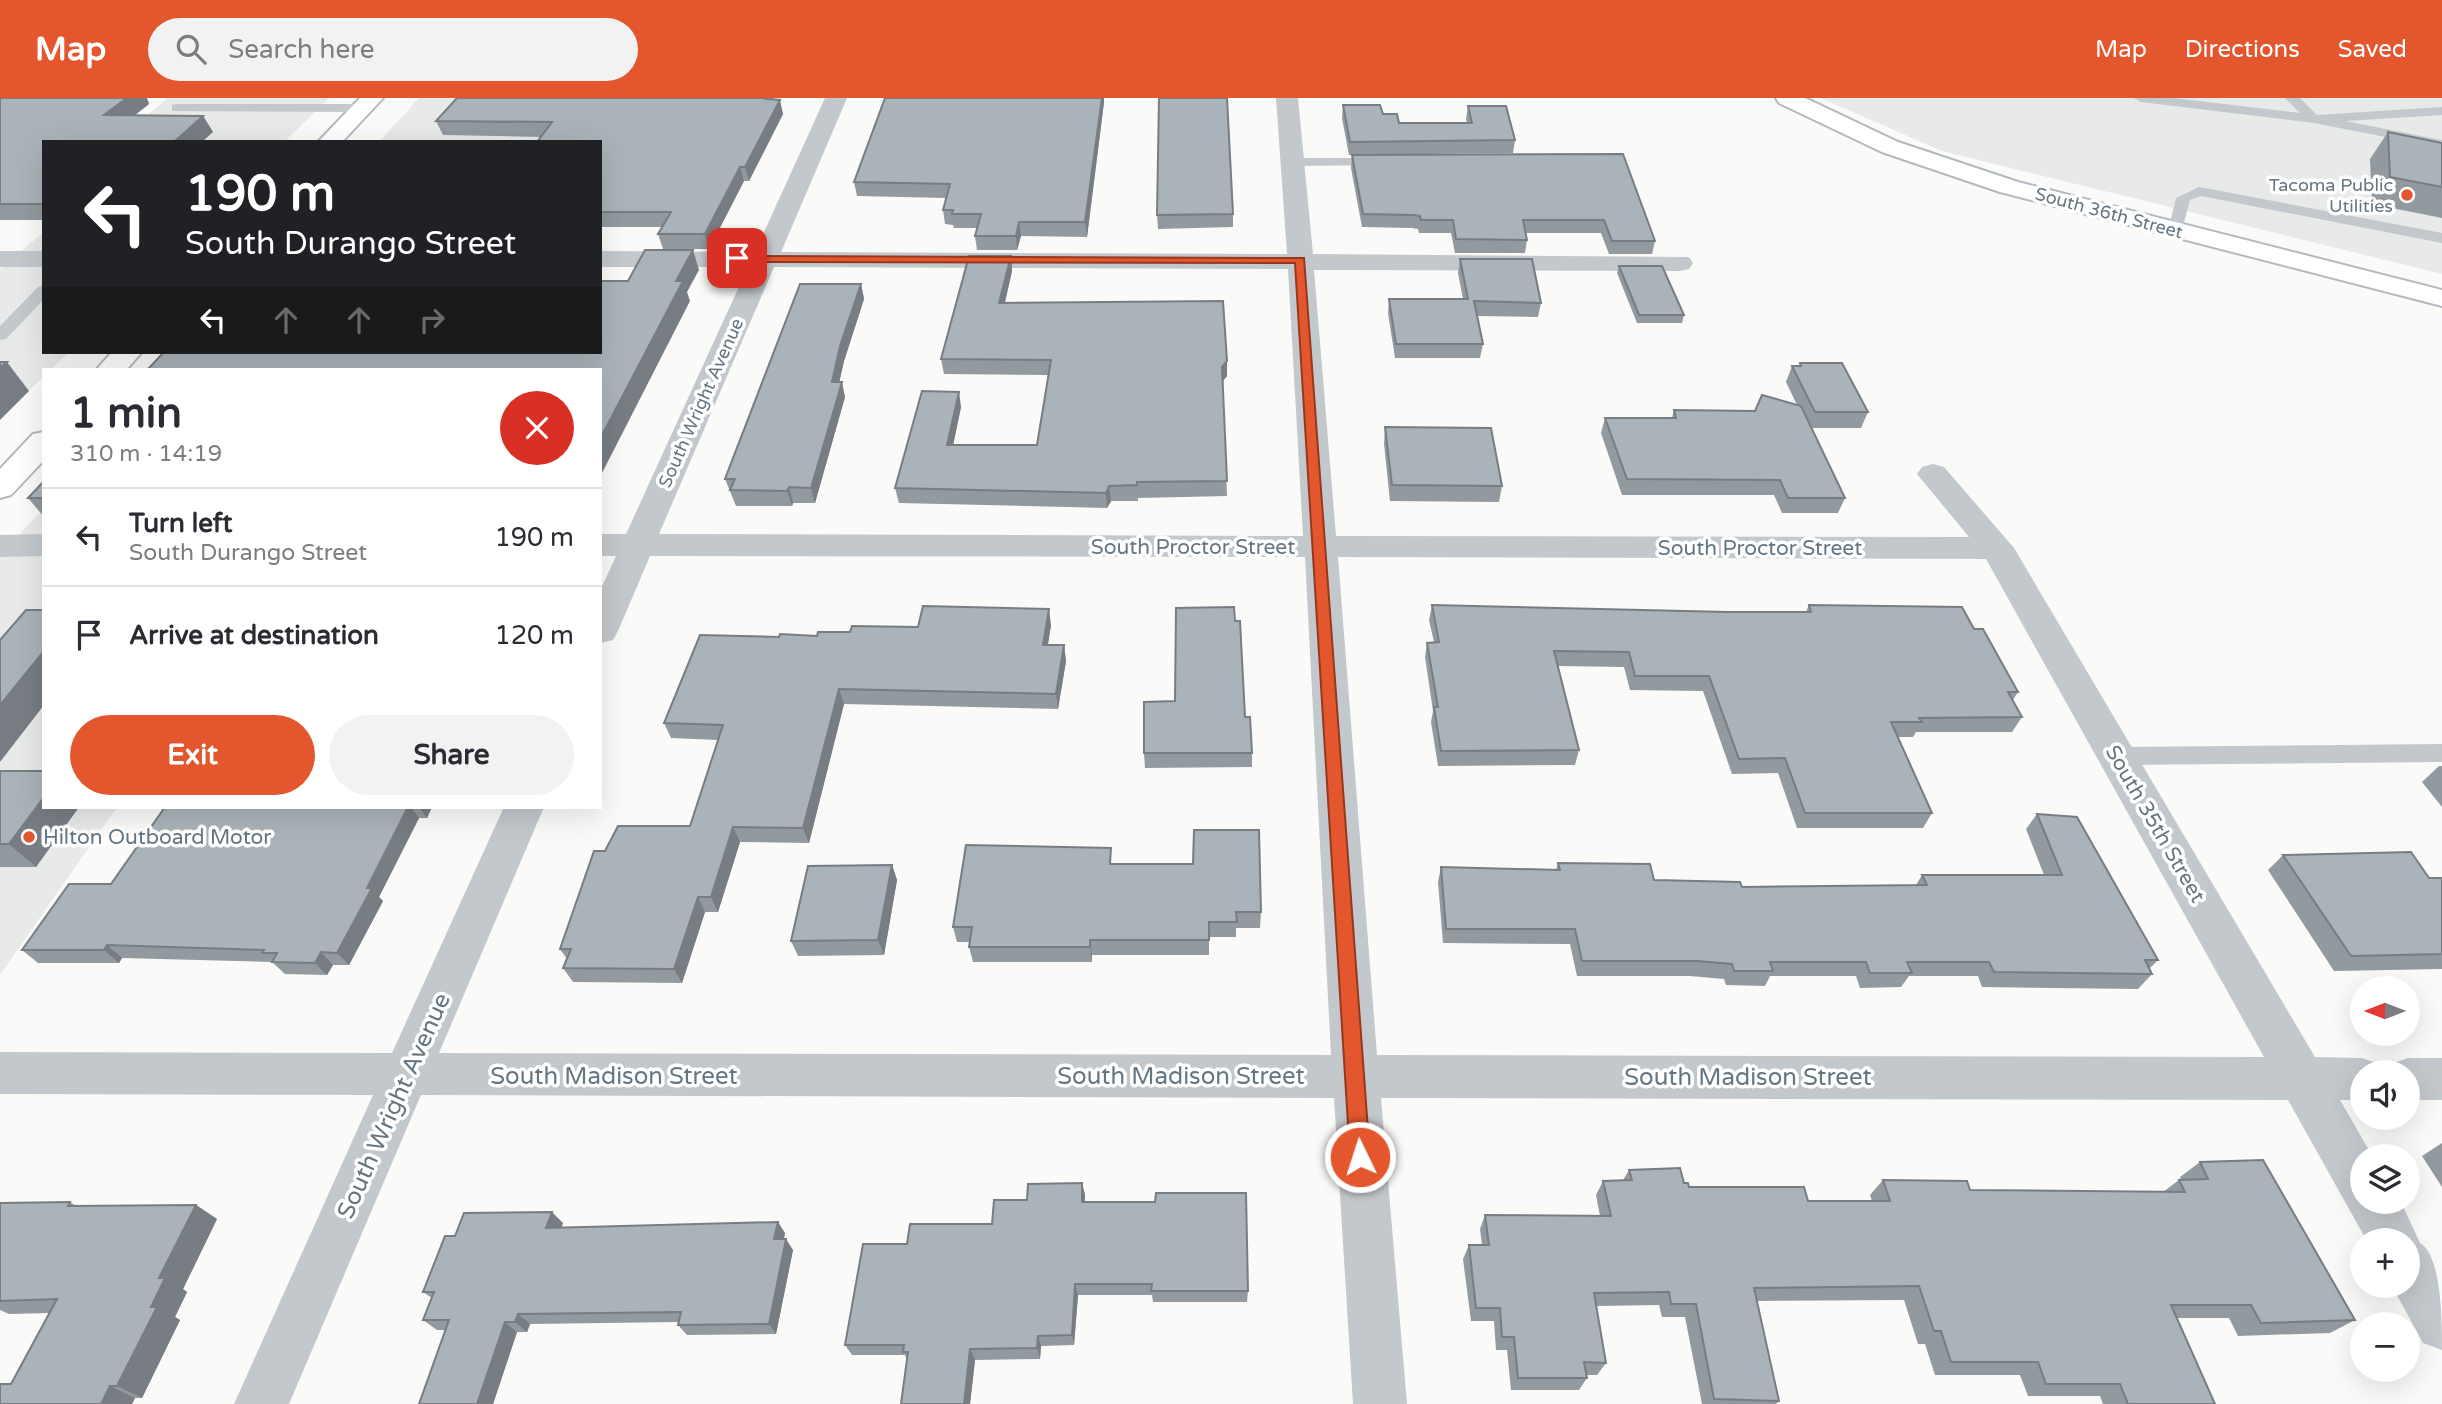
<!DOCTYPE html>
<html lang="en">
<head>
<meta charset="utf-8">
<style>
  :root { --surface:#fff; --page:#f2f2f3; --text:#2b2b33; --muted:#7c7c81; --line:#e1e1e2; --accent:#e4572e }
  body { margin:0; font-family:"Varela Round",sans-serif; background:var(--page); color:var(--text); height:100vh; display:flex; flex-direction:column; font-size:26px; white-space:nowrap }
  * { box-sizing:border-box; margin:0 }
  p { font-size:23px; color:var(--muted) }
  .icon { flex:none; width:38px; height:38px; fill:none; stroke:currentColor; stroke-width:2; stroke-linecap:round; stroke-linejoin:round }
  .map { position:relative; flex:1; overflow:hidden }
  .drawer { position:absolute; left:42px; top:270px; width:560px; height:441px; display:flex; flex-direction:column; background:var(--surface); border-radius:0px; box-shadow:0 7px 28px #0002 }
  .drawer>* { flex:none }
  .banner { position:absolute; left:42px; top:42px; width:560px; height:214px; border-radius:0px; box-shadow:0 7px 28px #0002; background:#202124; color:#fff; overflow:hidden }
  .needle { width:46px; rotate:270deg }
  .buttons { position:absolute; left:2350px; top:878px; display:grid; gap:14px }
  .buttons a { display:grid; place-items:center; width:70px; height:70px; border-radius:50%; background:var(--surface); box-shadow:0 7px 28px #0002; font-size:35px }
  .pin { position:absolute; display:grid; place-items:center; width:60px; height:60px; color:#fff; margin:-30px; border-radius:14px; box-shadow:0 4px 10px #0006 }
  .me { position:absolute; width:77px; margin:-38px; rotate:356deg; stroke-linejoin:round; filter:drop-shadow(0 0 5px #0008) }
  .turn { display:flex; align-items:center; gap:24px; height:147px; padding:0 28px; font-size:32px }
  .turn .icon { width:91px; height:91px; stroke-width:2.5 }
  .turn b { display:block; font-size:49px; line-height:60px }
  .lanes { display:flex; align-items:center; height:66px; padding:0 28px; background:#0003; justify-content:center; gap:35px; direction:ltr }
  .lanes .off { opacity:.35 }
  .round { display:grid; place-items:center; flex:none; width:74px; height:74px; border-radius:37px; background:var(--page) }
  .head { display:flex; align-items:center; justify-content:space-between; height:119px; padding:0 28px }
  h1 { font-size:42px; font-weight:700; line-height:52px }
  .button { display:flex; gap:14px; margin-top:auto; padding:14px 28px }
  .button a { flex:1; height:80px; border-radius:42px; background:var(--accent); color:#fff; font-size:28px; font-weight:700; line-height:80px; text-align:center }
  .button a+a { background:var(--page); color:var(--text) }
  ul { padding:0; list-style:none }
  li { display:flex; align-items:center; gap:21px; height:98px; padding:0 28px; border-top:2px solid var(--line) }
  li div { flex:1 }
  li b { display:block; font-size:26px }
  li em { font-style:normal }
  header { display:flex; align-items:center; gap:42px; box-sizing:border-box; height:98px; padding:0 35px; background:var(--accent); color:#fff }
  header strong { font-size:33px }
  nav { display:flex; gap:38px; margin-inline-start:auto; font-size:24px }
  .search { width:490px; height:63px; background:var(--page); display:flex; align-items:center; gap:18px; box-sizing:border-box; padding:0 24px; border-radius:38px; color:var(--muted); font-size:26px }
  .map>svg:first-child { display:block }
  .built { fill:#e8e9e9 }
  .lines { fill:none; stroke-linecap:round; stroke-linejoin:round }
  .secondary-casing { stroke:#b3babf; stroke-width:4 }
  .lane { fill:#c3c8cc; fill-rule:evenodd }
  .street { fill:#c3c8cc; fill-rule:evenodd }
  .secondary { fill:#fff; fill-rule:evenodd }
  .wall { fill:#929a9f }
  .shaded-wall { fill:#777d82 }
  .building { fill:#aab3b9; stroke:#777d82; stroke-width:2 }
  .route { fill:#e4572e; stroke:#94391e; stroke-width:2 }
  .poi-dot { fill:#e4572e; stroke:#fff; stroke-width:2.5 }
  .labels { text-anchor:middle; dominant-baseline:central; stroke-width:7; stroke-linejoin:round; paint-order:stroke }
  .far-poi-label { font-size:18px; fill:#657683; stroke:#fff; text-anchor:end }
  .far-street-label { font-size:18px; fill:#657683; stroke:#fff }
  .street-label { font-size:21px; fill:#657683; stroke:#fff }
  .poi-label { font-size:21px; fill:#657683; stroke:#fff; text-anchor:start }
  .near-street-label { font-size:24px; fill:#657683; stroke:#fff }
</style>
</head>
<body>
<header>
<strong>Map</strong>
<div class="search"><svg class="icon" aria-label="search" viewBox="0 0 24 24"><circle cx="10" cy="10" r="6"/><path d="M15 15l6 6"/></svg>Search here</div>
<nav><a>Map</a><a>Directions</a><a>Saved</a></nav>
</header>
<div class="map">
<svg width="2442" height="1306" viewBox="0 0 2442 1306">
  <rect width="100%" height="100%" fill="#fafaf8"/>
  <!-- built -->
  <path class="built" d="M168,0H329L284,44H115Z
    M419,0H583L552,44H379Z
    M1821,0H2442V176L1942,53Z
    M44,134V254H69L51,271H44V278L0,321V171Z
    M44,410V667L40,673H44V709H117L0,877V457Z"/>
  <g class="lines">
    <defs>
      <path id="secondary" d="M360,0H383L342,44H318Z
        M1776,0H1805L1898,44L2018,84L2442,192V208L2000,94L1882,54L1779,5Z
        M112,254H142L127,271H97Z
        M44,334V362L11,397L0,400V371L33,336Z"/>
    </defs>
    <!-- secondary casing -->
    <use href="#secondary" class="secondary-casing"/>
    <!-- lane -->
    <path class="lane" d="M2134,0H2173L2300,15L2285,0H2300L2317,17L2442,9V17L2345,23L2442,42V50L2314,25L2141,4Z
      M177,6H362L369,10L362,14L172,13V7Z
      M1381,60L1388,64L1386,67L1292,68L1285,64L1292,60Z
      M2199,89L2442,135V145L2201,98L2190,102L2181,136H2171L2168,133L2176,100Z
      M44,187V201L6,241L0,242V228L38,189Z
      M2442,646V664L2115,667L2107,664L2104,658L2107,652L2115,649Z"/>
    <!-- street -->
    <path class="street" d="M825,0H847L781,154L1287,156L1276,0H1298L1313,156L1689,159L1693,165L1689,171L1680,173L1314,172L1336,438L1969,439L1917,376L1922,369L1933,366L1944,369L2014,450L2315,959L2362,960L2379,966L2383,975H2362V1002H2340L2373,1059H2362V1104H2401L2420,1145C2442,1158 2442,1224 2442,1252L2423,1245L2392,1188H2408V1143H2367L2288,1002L1381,1000L1407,1306H1353L1334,1000L421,997L289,1306H234L373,997L0,996V954L392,955L504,709H544L439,955L1331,957L1305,459L650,458L618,533L613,542L600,545V493L616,458H600V436H626L748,169H600V153L755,154ZM774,169L1288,171L1303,438L659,436ZM1338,459L1986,461L2264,959L1377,957Z
      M0,153H44V169H0Z
      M44,436V458L0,459V437Z
      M2408,960H2442V1002H2408V975H2387L2391,966Z"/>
    <!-- secondary -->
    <use href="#secondary" class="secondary"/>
  </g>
  <!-- wall -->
  <path class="wall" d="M0,0L148,3L149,6L134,18H203L213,34L44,44V122H0Z
    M457,0H774L783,16L749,83H744L709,151H663L658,136L662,129H600V44L541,39L443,37L436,23Z
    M1104,4L1087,139L1021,138L1017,152H977L975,138L977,130H954L953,127L945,126L943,112L946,100L857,98L854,84Z
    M1343,7L1383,16L1399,25H1467L1466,21L1468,8L1515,42L1513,55L1349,57L1342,20Z
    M2388,34L2442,45V120L2372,106L2370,61Z
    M1623,56L1655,143L1652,156H1609L1601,135H1526L1527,142L1525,155H1455L1451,135H1419L1418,131L1412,130L1362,129L1351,70L1352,57Z
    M1233,116V129L1158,131L1157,117Z
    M1011,158L1012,173L1005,205L1227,263V278L1223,283L1227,398L1138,400V403H1111L1107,410L899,405L895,390L961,309L953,347H1037L1049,277L944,276L941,261Z
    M1460,161L1541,205L1538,219L1477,218L1483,246L1480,260H1395L1388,215L1389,201H1463L1458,175Z
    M1619,168L1684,217L1682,225H1637L1617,175Z
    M861,186L864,201L844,263L839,284L845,299L815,405H793L792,408H736L725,381Z
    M1800,265L1868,314L1861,330H1811L1845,400L1838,415H1782L1774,397H1622L1601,335L1605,320H1672L1674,312L1755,313L1797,307L1786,284L1792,268H1799Z
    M1385,329L1502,388L1499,404L1390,403L1384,346Z
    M44,383V419L28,400Z
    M1432,507L1728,514H1806L1809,507L1974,531L2018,594L2013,602L2022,619L2012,634H1916L1913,639H1898L1932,715L1923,730H1797L1778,675L1732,676L1703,593L1630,592L1624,569L1558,568L1579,652L1575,667L1438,668L1431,624L1433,613L1425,559L1427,545L1434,544L1429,522Z
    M1051,527L1048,547H1064L1066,563L1058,611L844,606L809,745L740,744L718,814H705L682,885L573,884L563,870L567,861L560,851L605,753L690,728L718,642L671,640L664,625L779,539L817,538L918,529Z
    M1245,619L1252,655V669L1145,670L1144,655Z
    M2439,668H2442V709L2422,684Z
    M0,673L44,709H79L36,769H0Z
    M165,709H432L427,720H419L379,799L383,803L349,867H333L327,877L285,876L272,864L122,860L119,865H38L22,852L111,786Z
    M2037,716L2158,862L2149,871L2152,876L2138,891L1982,889L1978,878H1909L1901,889L1860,890L1856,878H1770L1765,888L1726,887L1724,881L1690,878H1577L1570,846L1443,845L1438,784L1441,769L1556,772L1558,765L1654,782L1742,789L1916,787L1922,777H2044L2026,731Z
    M2283,757L2429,780H2442V871L2334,873L2268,772Z
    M1113,766L1261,814L1260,830H1236V839H1209V857H1092V864H973L969,849L970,844H957L953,829Z
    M892,767L897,782L884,857L798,858L791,843Z
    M2442,1045V1089L2422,1058Z
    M2200,1064L2355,1222L2330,1235L2238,1238L2229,1220H2176L2215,1306H2103L2100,1298H2028L2020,1277H1935L1925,1246H1918L1904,1202L1757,1203L1779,1303L1776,1306H1702L1685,1219H1662L1659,1207L1596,1208L1606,1265L1597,1277H1586L1587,1280L1579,1292H1511L1507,1252H1496L1494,1223H1471L1463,1161L1469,1147H1482L1480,1131L1485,1117L1600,1118L1596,1097L1603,1083L1623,1082L1629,1072L1684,1085L1689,1089L1808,1103H1872L1870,1097L1883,1082L1970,1092L2163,1094L2179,1082H2181L2180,1079Z
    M1082,1085L1085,1097V1104L1248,1193L1247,1204H1153L1152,1197H1078L1074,1247L1041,1248L1040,1261L975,1262L970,1306H901L907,1262L905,1257H852L845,1247L907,1146L992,1126L1027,1102Z
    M70,1104L76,1108L196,1107L217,1121L183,1191L187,1194L175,1219L180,1222L142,1300H135L132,1306H0L50,1215L9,1216L0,1212V1203Z
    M563,1125L561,1130L785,1135L784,1141L793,1152L776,1236L687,1237L678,1227L679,1224L530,1226L527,1234H517L493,1306H419L445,1232H437L423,1222L432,1200L423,1194L455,1138Z"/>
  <!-- shaded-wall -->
  <path class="shaded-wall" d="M127,0H147L149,6L114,33L104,17Z
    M1102,0H1104V4L1087,139L1085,124Z
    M780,2L783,16L749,83L745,69Z
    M203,18L213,34L202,44H174Z
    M740,69L744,83L709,151L705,136Z
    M1019,124L1021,138L1017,152L1016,138Z
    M693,152L699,172L687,194L690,203L600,379V341L676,183Z
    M1011,158L1012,173L1001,220L999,205Z
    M861,186L864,201L844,263L836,299L832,284L840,248Z
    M1227,263V278L1222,284V269Z
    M7,264L29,293L0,322V270Z
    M842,284L845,299L815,405L811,390Z
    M959,294L961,309L950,362L947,347Z
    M1109,388L1111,403L1107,410L1106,395Z
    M789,389L793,405L792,408L787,393Z
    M1049,511L1051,527L1045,562L1043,547Z
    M1064,547L1066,563L1058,611L1056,596Z
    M44,553V607L0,664V607Z
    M839,591L844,606L809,745L803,730Z
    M44,699V709H79L36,769L9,746Z
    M408,709H411L419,720L379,799L383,803L349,867L337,855L367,790Z
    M419,709H432L427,720Z
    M733,729L740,744L718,814L711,799Z
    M892,767L897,782L884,857L878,842Z
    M698,799L705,814L682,885L674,871Z
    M1090,842L1092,857V864L1090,849Z
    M107,847L122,860L119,865L104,852Z
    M321,854L333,867L327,877L315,865Z
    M1082,1085L1085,1097L1084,1116L1082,1104Z
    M196,1107L217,1121L183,1191L187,1194L175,1219L180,1222L142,1300L117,1288L151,1209L159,1180Z
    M552,1114L563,1125L557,1141L546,1130Z
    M778,1124L785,1135L781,1152L774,1141Z
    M786,1141L793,1152L776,1236L769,1226Z
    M1075,1186L1078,1197L1074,1247L1072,1237Z
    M518,1216L530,1226L527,1234L515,1224Z
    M505,1224L517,1234L493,1306H477Z
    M1038,1238L1041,1248L1040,1261L1037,1250Z
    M970,1251L975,1262L970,1306H964Z
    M110,1288L135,1300L132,1306H101Z"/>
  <!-- building -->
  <path class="building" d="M0,0H127L104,17L203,18L174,44H44V106H0Z
    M457,0H767L766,1L780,2L745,69H740L705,136H658L671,114H600V44H537L552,24L436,23Z
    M885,0H1102L1085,124H1019L1016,138H975L981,116H952L953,112H943L950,86L854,84Z
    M1159,0H1227L1233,116L1157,117Z
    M1343,7H1380L1383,16H1397L1399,25H1472L1468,8H1506L1515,42L1350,44Z
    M2388,34L2442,45V89L2390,79Z
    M1623,56L1655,143H1612L1604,122H1523L1527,142L1456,141L1453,122H1421L1420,118L1413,117L1363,116L1352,57Z
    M645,152H693L676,183H683L600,341V271H148L164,254H600V183H628Z
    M969,158H1011L999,205L1223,203L1227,263L1222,269L1227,383L1137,384V387L1109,388L1106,395L895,390L922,293L959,294L947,347H1037L1051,262L941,261Z
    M1460,161H1532L1541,205L1474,203L1483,246H1396L1389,201H1468Z
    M1619,168H1662L1684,217H1639Z
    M800,186H861L840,248L832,284H842L811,390L789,389L787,393L730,392L735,381H725Z
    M0,264H7L0,270Z
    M1800,265H1842L1868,314H1815L1792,268H1801Z
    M1762,297L1801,308L1845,400H1788L1780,382L1627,381L1605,320H1676L1674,312L1755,313Z
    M1385,329L1491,330L1502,388L1392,387Z
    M44,383V400H28Z
    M1432,507L1728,514H1811L1809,507L1962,509L1974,531H1983L2018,594H2008L2022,619L1919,620L1922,624H1891L1932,715H1805L1785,660L1739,661L1709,578H1635L1629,554L1554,553L1579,652L1441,653L1434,609H1438L1427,545L1439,544Z
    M923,508L1049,511L1043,547H1064L1056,596L839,591L803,730L733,729L711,799H698L674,871L563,870L571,851H560L594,753H605L618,728H690L723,627L664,625L700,537L779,539L780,536L817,538L818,534H850L852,528L918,529Z
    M1234,509L1235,523H1240L1245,619H1250L1252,655H1144V604L1175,603L1176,510Z
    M26,512H44V553L0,607V542Z
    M0,673H44V699L9,746H0Z
    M165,709H408L367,790H372L337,855L321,854L315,865L272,864L277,855H262L264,852L107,847L104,852H22L69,786H111Z
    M2037,716L2077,719L2158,862H2145L2152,876L1994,874L1989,864H1907L1912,875H1870L1866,864H1770L1773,873H1734L1732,866L1697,863H1582L1575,831H1446L1441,769L1560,772L1558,765L1650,766L1654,782L1740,784L1742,789L1927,787L1922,777H2062Z
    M1194,732H1259L1261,814H1236L1237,824H1209V842H1090V849H969L972,829H953L966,747L1111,750L1110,766H1193Z
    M2411,754L2429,780H2442V856L2351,858L2283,757Z
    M892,767L878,842L791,843L808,768Z
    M2263,1062L2355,1222L2261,1225L2251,1207H2171L2215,1306H2128L2120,1286H2046L2038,1264H1951L1941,1233H1934L1919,1188L1754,1190L1779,1303L1714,1301L1696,1206H1671L1669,1194L1594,1195L1606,1265L1584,1264L1587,1280H1518L1514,1239H1502L1500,1210H1476L1469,1147H1489L1485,1117L1611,1118L1603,1083L1632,1082L1629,1072L1680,1070L1684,1085H1688L1689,1089H1804L1808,1103H1890L1883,1082L1967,1083L1970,1092L2185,1094L2179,1082L2208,1081L2200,1064Z
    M1082,1085V1104H1155L1156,1095H1246L1248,1193H1151L1152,1186H1075L1072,1237L1038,1238L1037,1250L970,1251L964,1306H901L908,1254H903L904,1247H845L863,1146H907L910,1126H992L994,1102H1027L1028,1086Z
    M70,1104L68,1108L196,1107L159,1180H165L151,1209H157L117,1288H110L101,1306H0V1286H11L57,1201L0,1203V1105Z
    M552,1114L546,1130L778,1124L774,1141H786L769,1226L678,1227L681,1214L518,1216L515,1224H505L477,1306H419L449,1222H423L434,1194H423L445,1138H455L464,1115Z"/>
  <!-- route -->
  <path class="route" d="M733,158L1304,160L1370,1059L1367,1066L1360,1069L1353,1066L1350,1059L1295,165L737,164L732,160Z"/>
  <!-- markers -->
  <g class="poi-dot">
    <circle cx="2407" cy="97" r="7"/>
    <circle cx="29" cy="739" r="7"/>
  </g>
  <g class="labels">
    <!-- far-poi labels -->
    <g class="far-poi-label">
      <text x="2393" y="87">Tacoma Public<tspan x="2393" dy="21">Utilities</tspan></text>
    </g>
    <!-- far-street labels -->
    <g class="far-street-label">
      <text transform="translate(2109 115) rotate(15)">South 36th Street</text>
      <text transform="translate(701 305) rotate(-66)">South Wright Avenue</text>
    </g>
    <!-- street labels -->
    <g class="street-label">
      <text x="1193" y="449">South Proctor Street</text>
      <text x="1760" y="450">South Proctor Street</text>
      <text transform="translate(2155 726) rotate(60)">South 35th Street</text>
    </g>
    <!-- poi labels -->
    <g class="poi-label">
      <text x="43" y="739">Hilton Outboard Motor</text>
    </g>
    <!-- near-street labels -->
    <g class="near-street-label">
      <text x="614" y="978">South Madison Street</text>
      <text x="1181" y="978">South Madison Street</text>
      <text x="1748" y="979">South Madison Street</text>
      <text transform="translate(394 1008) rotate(-66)">South Wright Avenue</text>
    </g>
  </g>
</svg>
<div class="buttons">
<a><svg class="needle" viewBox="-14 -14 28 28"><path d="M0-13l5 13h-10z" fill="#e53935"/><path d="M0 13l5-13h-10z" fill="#7c7c81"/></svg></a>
<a><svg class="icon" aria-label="sound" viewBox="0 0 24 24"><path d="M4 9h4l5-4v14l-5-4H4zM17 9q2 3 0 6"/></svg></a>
<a><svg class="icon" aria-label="layers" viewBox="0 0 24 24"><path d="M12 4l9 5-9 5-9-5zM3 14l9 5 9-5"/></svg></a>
<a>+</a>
<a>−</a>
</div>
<div class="pin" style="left:737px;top:160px;background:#d93025"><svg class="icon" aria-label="arrive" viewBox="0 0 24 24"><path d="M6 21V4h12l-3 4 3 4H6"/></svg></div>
<svg class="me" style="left:1360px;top:1059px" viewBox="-20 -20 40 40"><circle r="17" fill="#e4572e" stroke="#fff" stroke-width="3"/><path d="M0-11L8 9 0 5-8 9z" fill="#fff"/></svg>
<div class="banner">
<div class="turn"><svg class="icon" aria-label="left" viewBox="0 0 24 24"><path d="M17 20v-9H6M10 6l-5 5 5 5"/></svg><div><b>190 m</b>South Durango Street</div></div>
<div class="lanes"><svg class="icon" aria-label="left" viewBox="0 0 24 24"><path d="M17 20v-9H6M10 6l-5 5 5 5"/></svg><svg class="icon off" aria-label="ahead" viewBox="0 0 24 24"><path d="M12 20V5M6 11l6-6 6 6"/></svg><svg class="icon off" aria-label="ahead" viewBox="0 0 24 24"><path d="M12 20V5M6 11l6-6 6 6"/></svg><svg class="icon off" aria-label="right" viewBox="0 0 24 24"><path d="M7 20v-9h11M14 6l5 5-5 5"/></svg></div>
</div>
<section class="drawer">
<div class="head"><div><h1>1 min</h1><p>310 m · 14:19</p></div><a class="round" style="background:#d93025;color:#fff"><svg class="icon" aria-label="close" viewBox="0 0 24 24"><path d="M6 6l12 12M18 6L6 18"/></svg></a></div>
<ul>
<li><svg class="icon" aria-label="left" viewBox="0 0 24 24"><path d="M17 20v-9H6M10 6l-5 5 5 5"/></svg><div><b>Turn left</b><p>South Durango Street</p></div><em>190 m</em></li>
<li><svg class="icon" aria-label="arrive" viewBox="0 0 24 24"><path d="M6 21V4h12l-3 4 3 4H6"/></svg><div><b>Arrive at destination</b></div><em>120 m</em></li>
</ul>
<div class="button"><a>Exit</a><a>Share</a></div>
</section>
</div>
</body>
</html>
